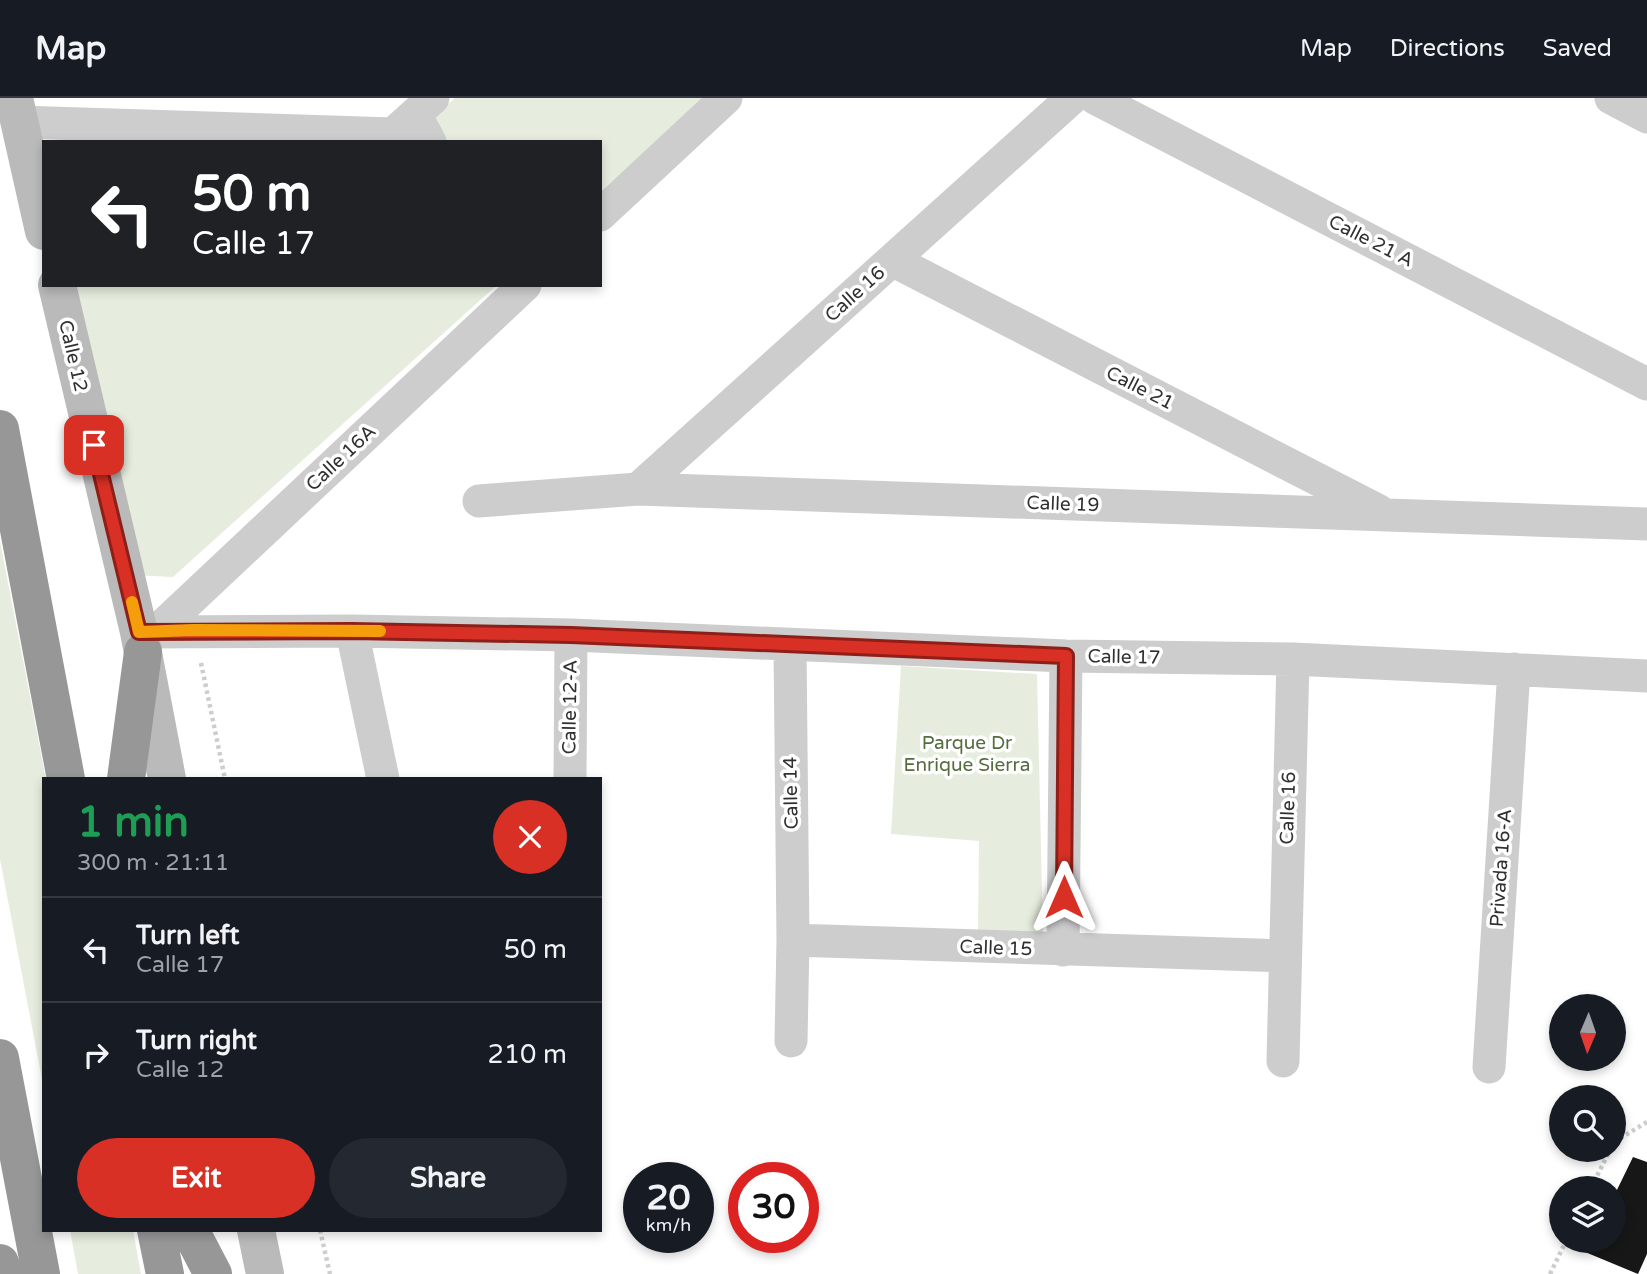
<!DOCTYPE html>
<html lang="en">
<head>
<meta charset="utf-8">
<style>
  :root { --surface:#171b24; --page:#242831; --text:#f1f3f6; --muted:#9ea1a6; --line:#363941; --accent:#d93025 }
  body { margin:0; font-family:"Varela Round",sans-serif; background:var(--page); color:var(--text); height:100vh; display:flex; flex-direction:column; font-size:26px; white-space:nowrap }
  * { box-sizing:border-box; margin:0 }
  p { font-size:23px; color:var(--muted) }
  .icon { flex:none; width:38px; height:38px; fill:none; stroke:currentColor; stroke-width:2; stroke-linecap:round; stroke-linejoin:round }
  .map { position:relative; flex:1; overflow:hidden }
  .side { position:absolute; left:42px; top:679px; width:560px; height:455px; display:flex; flex-direction:column; background:var(--surface); border-radius:0px; box-shadow:0 4px 10px #0003 }
  .side>* { flex:none }
  .guide { position:absolute; left:42px; top:42px; width:560px; height:147px; border-radius:0px; box-shadow:0 4px 10px #0003; background:#202124; color:#fff; overflow:hidden }
  .needle { width:46px; rotate:182deg }
  .controls { position:absolute; left:1549px; top:896px; display:grid; gap:14px }
  .controls a { display:grid; place-items:center; width:77px; height:77px; border-radius:50%; background:var(--surface); box-shadow:0 4px 10px #0003; font-size:35px }
  .speed { position:absolute; left:623px; top:1064px; display:flex; gap:14px; font-size:35px; font-weight:700; text-align:center }
  .speed>* { display:grid; place-content:center; width:91px; height:91px; border-radius:50%; background:var(--surface); box-shadow:0 4px 10px #0003; line-height:1 }
  .speed small { font-size:18px; font-weight:400 }
  .speed .limit { border:10px solid #d22; background:#fff; color:#111 }
  .pin { position:absolute; display:grid; place-items:center; width:60px; height:60px; color:#fff; margin:-30px; border-radius:14px; box-shadow:0 4px 10px #0006 }
  .me { position:absolute; width:77px; margin:-38px; rotate:0deg; stroke-linejoin:round; filter:drop-shadow(0 0 5px #0008) }
  .turn { display:flex; align-items:center; gap:24px; height:147px; padding:0 35px; font-size:32px }
  .turn .icon { width:91px; height:91px; stroke-width:2.5 }
  .turn b { display:block; font-size:49px; line-height:60px }
  .round { display:grid; place-items:center; flex:none; width:74px; height:74px; border-radius:37px; background:var(--page) }
  .head { display:flex; align-items:center; justify-content:space-between; height:119px; padding:0 35px }
  h1 { font-size:42px; font-weight:700; line-height:52px; color:#1e9e55 }
  .cta { display:flex; gap:14px; margin-top:auto; padding:14px 35px }
  .cta a { flex:1; height:80px; border-radius:42px; background:var(--accent); color:#fff; font-size:28px; font-weight:700; line-height:80px; text-align:center }
  .cta a+a { background:var(--page); color:var(--text) }
  ul { padding:0; list-style:none }
  li { display:flex; align-items:center; gap:21px; height:105px; padding:0 35px; border-top:2px solid var(--line) }
  li div { flex:1 }
  li b { display:block; font-size:26px }
  li em { font-style:normal }
  header { display:flex; align-items:center; gap:42px; box-sizing:border-box; height:98px; padding:0 35px; background:var(--surface); border-bottom:2px solid var(--line) }
  header strong { font-size:33px }
  nav { display:flex; gap:38px; margin-inline-start:auto; font-size:24px }
  .map>svg:first-child { display:block }
  .green { fill:#e6edde }
  .building { fill:#171717 }
  .lines { fill:none; stroke-linecap:round; stroke-linejoin:round }
  .path { stroke:#cdcdcd; stroke-width:4.5; stroke-dasharray:3.5 3.5; stroke-linecap:butt }
  .street { stroke:#cdcdcd; stroke-width:33 }
  .secondary { stroke:#bababa; stroke-width:38 }
  .highway { stroke:#979797; stroke-width:38 }
  .route-casing { stroke:#8d1f18; stroke-width:18 }
  .route { stroke:#d93025; stroke-width:12 }
  .slow { stroke:#f59e0b; stroke-width:12 }
  .labels { text-anchor:middle; dominant-baseline:central; stroke-width:7; stroke-linejoin:round; paint-order:stroke }
  .street-label { font-size:19px; fill:#303030; stroke:#fff }
  .park-label { font-size:19px; fill:#536d3d; stroke:#fff }
</style>
</head>
<body>
<header>
<strong>Map</strong>
<nav><a>Map</a><a>Directions</a><a>Saved</a></nav>
</header>
<div class="map">
<svg width="1647" height="1176" viewBox="0 0 1647 1176">
  <rect width="100%" height="100%" fill="#fff"/>
  <!-- green -->
  <path class="green" d="M455,0H704L600,94V44H406Z
    M73,187H497L173,479L130,477Z
    M0,443L46,681H44V992L0,761Z
    M901,568L1037,576L1043,838L978,832L979,743L891,736Z
    M70,1132H133L141,1176H78Z"/>
  <!-- building -->
  <path class="building" d="M1633,1059L1647,1064V1156L1638,1176L1585,1154L1591,1143H1614V1098Z"/>
  <g class="lines">
    <!-- path -->
    <path class="path" d="M201,565L225,681
      M1614,1044L1647,1024
      M1591,1090L1610,1052
      M320,1132L330,1176
      M1550,1176L1566,1143"/>
    <!-- street -->
    <path class="street" d="M1095,0L1647,286
      M1611,0L1647,19
      M415,16L430,44
      M18,24L393,36L433,0
      M600,117L726,0
      M892,162L1379,413
      M638,391L1072,0
      M479,403L638,391L1647,426
      M157,533L525,187
      M352,533L383,681
      M139,534L352,533L571,537L1066,558L1293,561L1647,578
      M790,548L793,842L791,943
      M570,681L571,537
      M793,842L1284,858
      M1063,852L1066,558
      M1283,963L1293,561
      M1489,969L1514,571"/>
    <!-- secondary -->
    <path class="secondary" d="M14,0L44,133
      M57,187L139,534L167,681
      M256,1132L265,1176"/>
    <!-- highway -->
    <path class="highway" d="M0,331L66,681
      M126,681L143,554
      M0,960L41,1176
      M156,1132L165,1176
      M190,1132L213,1176
      M0,1165L3,1176"/>
  </g>
  <g class="lines">
    <defs>
      <path id="route" d="M94,347L139,534L352,533L571,537L1066,558L1064,799"/>
    </defs>
    <!-- route casing -->
    <use href="#route" class="route-casing"/>
    <!-- route -->
    <use href="#route" class="route"/>
    <!-- slow -->
    <path class="slow" d="M132,504L139,534L193,532L380,533"/>
  </g>
  <g class="labels">
    <!-- street labels -->
    <g class="street-label">
      <text transform="translate(1371 143) rotate(27)">Calle 21 A</text>
      <text transform="translate(855 196) rotate(-42)">Calle 16</text>
      <text transform="translate(73 258) rotate(77)">Calle 12</text>
      <text transform="translate(1140 290) rotate(27)">Calle 21</text>
      <text transform="translate(341 360) rotate(-43)">Calle 16A</text>
      <text transform="translate(1063 406) rotate(2)">Calle 19</text>
      <text transform="translate(1124 559) rotate(1)">Calle 17</text>
      <text transform="translate(570 609) rotate(-89)">Calle 12-A</text>
      <text transform="translate(791 695) rotate(-91)">Calle 14</text>
      <text transform="translate(1288 710) rotate(-88)">Calle 16</text>
      <text transform="translate(1501 770) rotate(-86)">Privada 16-A</text>
      <text transform="translate(996 850) rotate(2)">Calle 15</text>
    </g>
    <!-- park labels -->
    <g class="park-label">
      <text x="967" y="645">Parque Dr<tspan x="967" dy="22">Enrique Sierra</tspan></text>
    </g>
  </g>
</svg>
<div class="controls">
<a><svg class="needle" viewBox="-14 -14 28 28"><path d="M0-13l5 13h-10z" fill="#e53935"/><path d="M0 13l5-13h-10z" fill="#9ea1a6"/></svg></a>
<a><svg class="icon" aria-label="search" viewBox="0 0 24 24"><circle cx="10" cy="10" r="6"/><path d="M15 15l6 6"/></svg></a>
<a><svg class="icon" aria-label="layers" viewBox="0 0 24 24"><path d="M12 4l9 5-9 5-9-5zM3 14l9 5 9-5"/></svg></a>
</div>
<div class="speed"><div>20<small>km/h</small></div><div class="limit">30</div></div>
<div class="pin" style="left:94px;top:347px;background:#d93025"><svg class="icon" aria-label="arrive" viewBox="0 0 24 24"><path d="M6 21V4h12l-3 4 3 4H6"/></svg></div>
<svg class="me" style="left:1064px;top:799px" viewBox="-20 -20 40 40"><path d="M0-17L14 15 0 8-14 15z" fill="#d93025" stroke="#fff" stroke-width="4"/></svg>
<div class="guide">
<div class="turn"><svg class="icon" aria-label="left" viewBox="0 0 24 24"><path d="M17 20v-9H6M10 6l-5 5 5 5"/></svg><div><b>50 m</b>Calle 17</div></div>
</div>
<section class="side">
<div class="head"><div><h1>1 min</h1><p>300 m · 21:11</p></div><a class="round" style="background:#d93025;color:#fff"><svg class="icon" aria-label="close" viewBox="0 0 24 24"><path d="M6 6l12 12M18 6L6 18"/></svg></a></div>
<ul>
<li><svg class="icon" aria-label="left" viewBox="0 0 24 24"><path d="M17 20v-9H6M10 6l-5 5 5 5"/></svg><div><b>Turn left</b><p>Calle 17</p></div><em>50 m</em></li>
<li><svg class="icon" aria-label="right" viewBox="0 0 24 24"><path d="M7 20v-9h11M14 6l5 5-5 5"/></svg><div><b>Turn right</b><p>Calle 12</p></div><em>210 m</em></li>
</ul>
<div class="cta"><a>Exit</a><a>Share</a></div>
</section>
</div>
</body>
</html>
